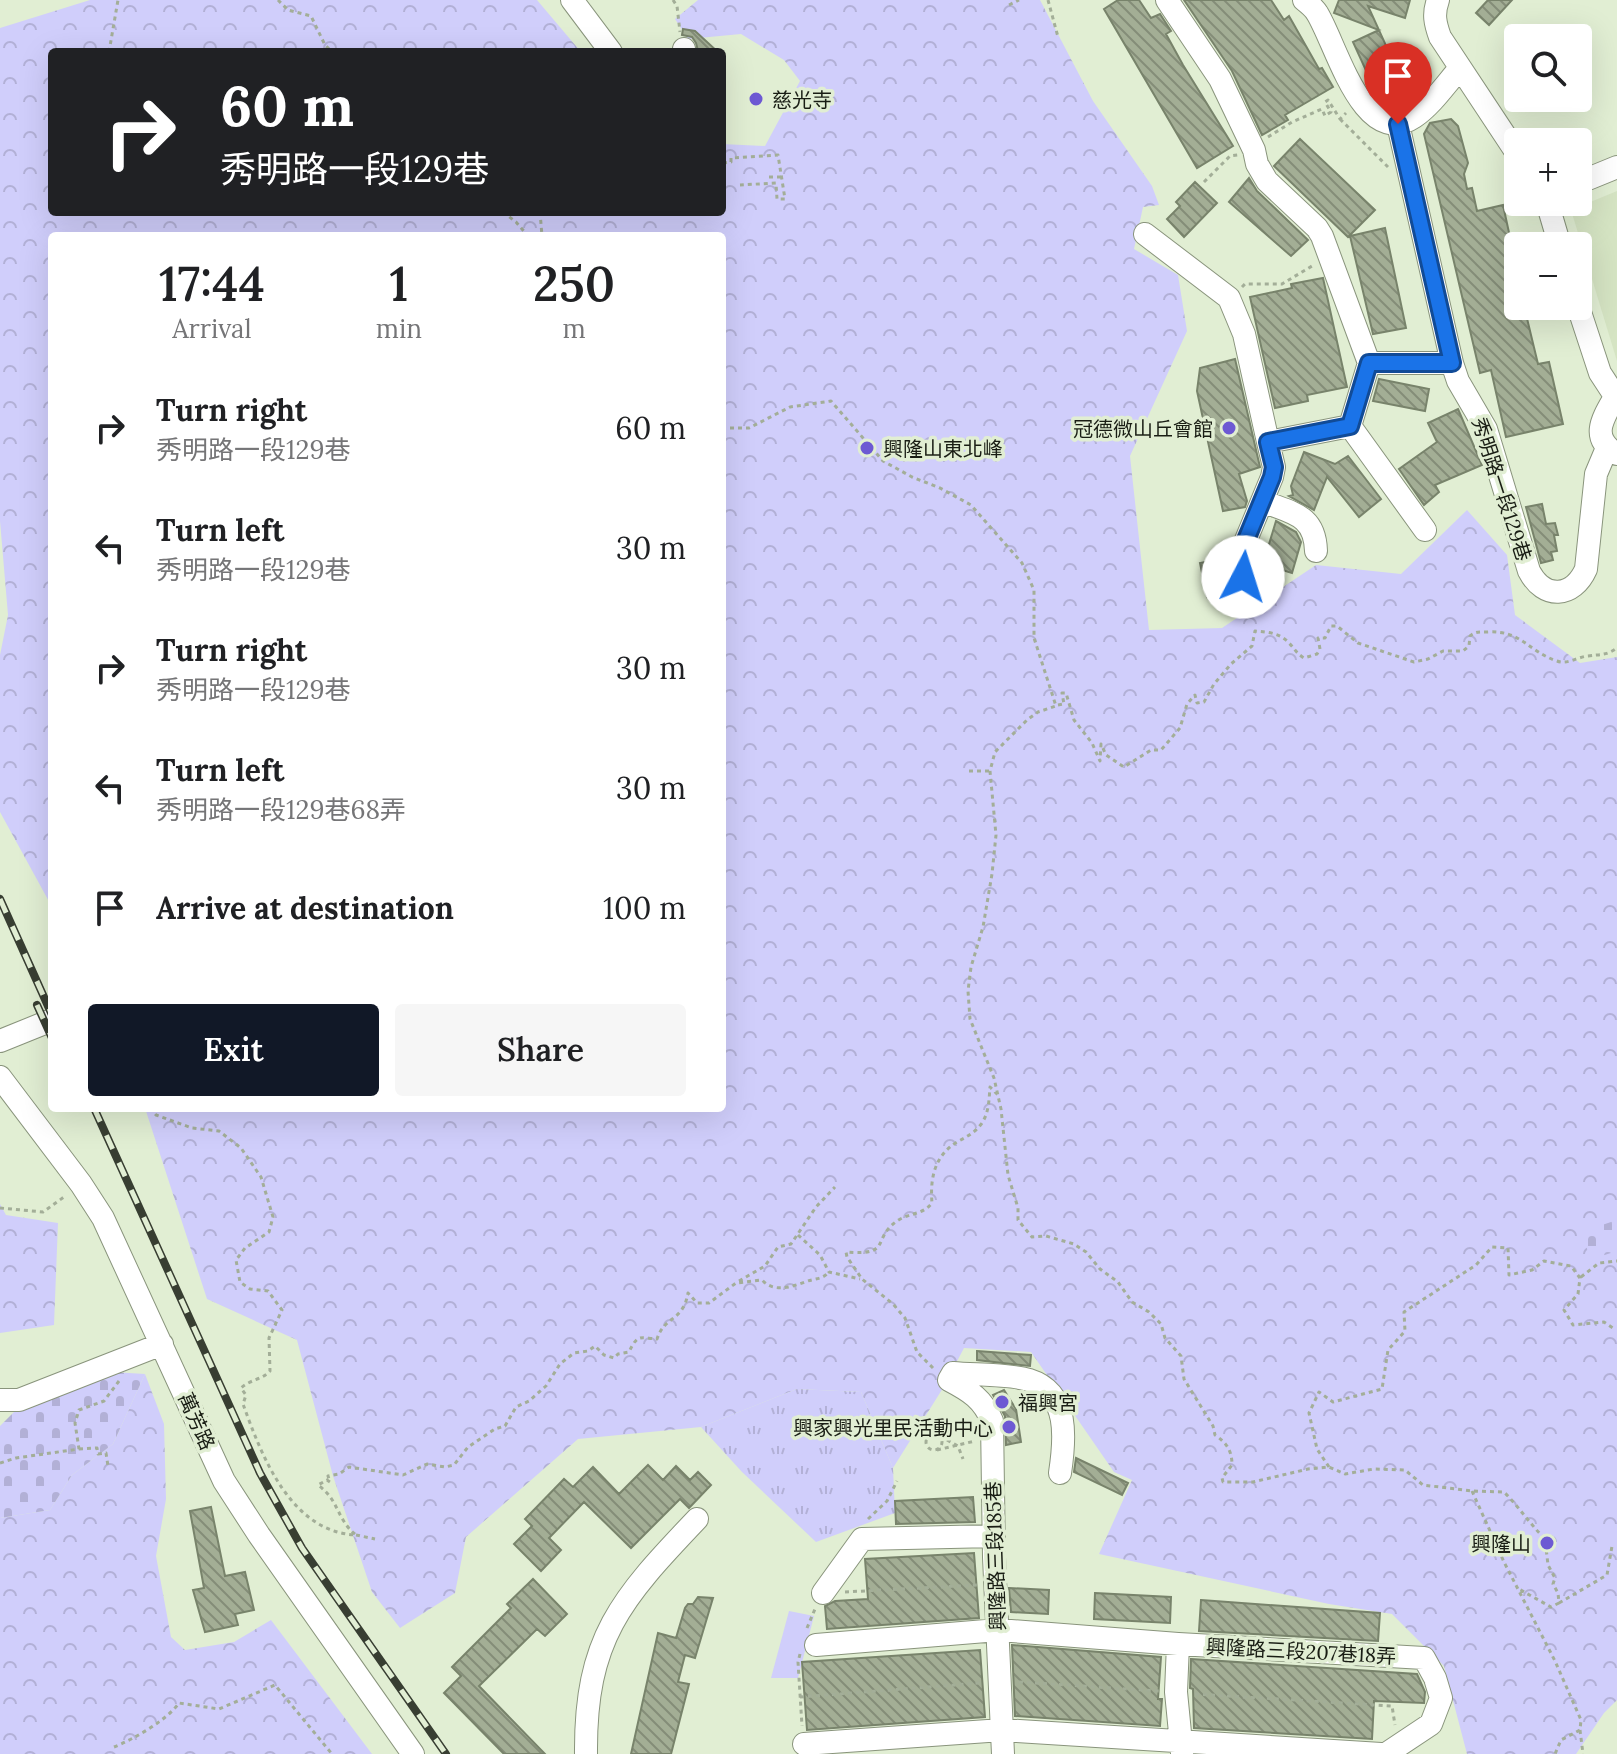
<!DOCTYPE html>
<html lang="en">
<head>
<meta charset="utf-8">
<style>
  :root { --surface:#fff; --page:#f6f6f6; --text:#202124; --muted:#757577; --accent:#111827 }
  body { margin:0; font-family:Lora,"Noto Sans TC",serif; background:var(--page); color:var(--text); height:100vh; display:flex; flex-direction:column; font-size:30px; white-space:nowrap }
  * { box-sizing:border-box; margin:0 }
  p { font-size:26px; color:var(--muted) }
  .icon { flex:none; width:44px; height:44px; fill:none; stroke:currentColor; stroke-width:2; stroke-linecap:round; stroke-linejoin:round }
  .map { position:relative; flex:1; overflow:hidden }
  .panel { position:absolute; left:48px; top:232px; width:678px; height:880px; display:flex; flex-direction:column; background:var(--surface); border-radius:8px; box-shadow:0 8px 32px #0002 }
  .panel>* { flex:none }
  .banner { position:absolute; left:48px; top:48px; width:678px; height:168px; border-radius:8px; box-shadow:0 8px 32px #0002; background:#202124; color:#fff; overflow:hidden }
  .controls { position:absolute; left:1504px; top:24px; display:grid; gap:16px }
  .controls a { display:grid; place-items:center; width:88px; height:88px; border-radius:8px; background:var(--surface); box-shadow:0 8px 32px #0002; font-size:40px }
  .pin { position:absolute; display:grid; place-items:center; width:68px; height:68px; color:#fff; margin:-82px -34px; border-radius:50% 50% 50% 0; rotate:-45deg; box-shadow:0 0 8px #0007 }
  .pin .icon { rotate:45deg }
  .me { position:absolute; width:88px; margin:-44px; rotate:5deg; stroke-linejoin:round; filter:drop-shadow(0 0 6px #0008) }
  .turn { display:flex; align-items:center; gap:28px; height:168px; padding:0 40px; font-size:36px }
  .turn .icon { width:104px; height:104px; stroke-width:2.5 }
  .turn b { display:block; font-size:56px; line-height:68px }
  .eta { display:flex; justify-content:space-evenly; align-items:center; height:136px; text-align:center }
  .eta b { font-size:48px; font-weight:600; line-height:56px }
  .button { display:flex; gap:16px; margin-top:auto; padding:16px 40px }
  .button a { flex:1; height:92px; border-radius:8px; background:var(--accent); color:#fff; font-size:32px; font-weight:600; line-height:92px; text-align:center }
  .button a+a { background:var(--page); color:var(--text) }
  ul { padding:0; list-style:none }
  li { display:flex; align-items:center; gap:24px; height:120px; padding:0 40px }
  li div { flex:1 }
  li b { display:block; font-size:30px }
  li em { font-style:normal }
  .map>svg:first-child { display:block }
  .built { fill:#d5e4c3 }
  .green { fill:#d0cefb }
  .forest { fill:url(#forest-crowns) }
  .cemetery { fill:url(#cemetery-stones) }
  .park { fill:url(#park-tufts) }
  .building { fill:url(#building-back-hatch); stroke:#78836b; stroke-width:2 }
  .lines { fill:none; stroke-linecap:round; stroke-linejoin:round }
  .minor-casing { stroke:#89947c; stroke-width:24 }
  .path { stroke:#a3ae98; stroke-width:3; stroke-dasharray:4 4; stroke-linecap:butt }
  .minor { stroke:#fff; stroke-width:22 }
  .rail-casing { stroke:#383e32; stroke-width:8 }
  .rail { stroke:#e1eed3; stroke-width:5; stroke-dasharray:15; stroke-linecap:butt }
  .route-casing { stroke:#114b97; stroke-width:20 }
  .route { stroke:#1a73e8; stroke-width:14 }
  .poi-dot { fill:#6d59d3; stroke:#e1eed3; stroke-width:3 }
  .labels { text-anchor:middle; dominant-baseline:central; stroke-width:7; stroke-linejoin:round; paint-order:stroke }
  .poi-label { font-size:20px; fill:#191d14; stroke:#e1eed3; text-anchor:start }
  .street-label { font-size:20px; fill:#191d14; stroke:#e1eed3 }
</style>
</head>
<body>
<div class="map">
<svg width="1617" height="1754" viewBox="0 0 1617 1754">
  <defs>
    <pattern id="forest-crowns" width="20" height="18" patternUnits="userSpaceOnUse" patternTransform="scale(2)"><rect width="20" height="18" fill="#d0cefb"/><path d="M2 6a3 3 0 1 1 6 0M12 15a3 3 0 1 1 6 0" fill="none" stroke="#b2b0d6"/></pattern>
    <pattern id="cemetery-stones" width="16" height="16" patternUnits="userSpaceOnUse" patternTransform="scale(2)"><rect width="16" height="16" fill="#d0cefb"/><path d="M2 7V4a2 2 0 0 1 4 0v3zM10 15v-3a2 2 0 0 1 4 0v3z" fill="#b2b0d6"/></pattern>
    <pattern id="park-tufts" width="24" height="20" patternUnits="userSpaceOnUse" patternTransform="scale(2)"><rect width="24" height="20" fill="#d0cefb"/><path d="M3 7l-1-3M5 7V3M7 7l1-3M15 17l-1-3M17 17v-4M19 17l1-3" fill="none" stroke="#b2b0d6"/></pattern>
    <pattern id="building-back-hatch" width="6" height="6" patternUnits="userSpaceOnUse" patternTransform="scale(2)"><rect width="6" height="6" fill="#a3ae95"/><path d="M-1 5l2 2M0 0l6 6M5-1l2 2" fill="none" stroke="#848d78"/></pattern>
  </defs>
  <rect width="100%" height="100%" fill="#e1eed3"/>
  <!-- built -->
  <path class="built" d="M1617,191V361L1571,210Z"/>
  <!-- green -->
  <path class="green" d="M789,1611L814,1616L798,1678H771Z"/>
  <!-- forest -->
  <path class="forest" d="M90,0H537L581,52H52V212H722V144L765,146L800,81L784,60L741,34L688,39L675,19L698,0H1040L1093,101L1152,186L1159,205L1143,207L1134,249L1178,275L1187,331L1130,456L1149,630L1222,628L1316,565L1401,574L1467,510L1507,555L1515,615L1580,663L1617,657V1700L1604,1713L1576,1754H1467L1444,1666L1392,1614L1329,1604L1099,1554L1132,1480L1114,1472L1031,1352L964,1348L943,1388L893,1468L861,1392L797,1389L701,1427L578,1439L466,1537L455,1593L400,1628L372,1592L333,1476L297,1340L207,1299L145,1108H722V236H52V907L0,812V655L8,615L0,521V28Z
    M0,1204L6,1215L58,1223L54,1325L0,1333Z
    M145,1374L164,1424L166,1499L156,1556L171,1637L185,1650L234,1642L271,1620L372,1754H0V1518L50,1510L72,1475L113,1444Z"/>
  <!-- cemetery -->
  <path class="cemetery" d="M1617,1220V1251L1589,1260L1584,1231Z
    M113,1372L145,1374L113,1444L72,1475L50,1510L0,1518V1426L23,1403Z"/>
  <!-- park -->
  <path class="park" d="M797,1389L861,1392L893,1468L895,1513L816,1542L742,1472L701,1427Z"/>
  <!-- building -->
  <path class="building" d="M1118,0H1139L1151,18L1160,14L1171,31L1166,34L1183,65L1233,146L1197,168L1104,9Z
    M1184,0H1271L1284,20L1289,16L1319,69L1322,68L1333,87L1285,115L1288,120L1262,135L1232,71Z
    M1339,0H1410L1405,18L1368,6L1392,59L1402,47L1421,62L1405,81L1412,87L1400,102L1368,75L1353,42L1379,30L1334,13Z
    M1488,0H1512L1489,25L1476,13Z
    M683,29L695,31L718,52L698,51L696,43L692,37L682,35Z
    M1451,119L1458,126L1468,163L1464,174L1467,189L1472,188L1477,211L1503,205L1518,274V306H1524L1538,364L1549,362L1563,424L1506,437L1491,370L1480,373L1424,134L1430,123Z
    M1300,139L1375,210L1348,237L1274,166Z
    M1249,178L1257,191L1308,240L1291,256L1229,202Z
    M1195,182L1217,203L1184,237L1167,219L1180,206L1176,202Z
    M1385,228L1406,328L1373,334L1350,236Z
    M1323,278L1347,387L1307,395L1308,401L1275,408L1250,297L1292,288L1291,284Z
    M1235,359L1260,467L1239,474L1247,501L1245,507L1223,511L1197,391L1200,368Z
    M1379,379L1429,389L1425,411L1373,401Z
    M1458,409L1482,465L1435,485L1439,492L1424,505L1399,469L1437,442L1428,423Z
    M1304,452L1335,464L1348,456L1381,499L1359,517L1327,477L1314,510L1289,496L1293,495L1291,486Z
    M1542,504L1546,524L1555,523L1558,535H1554L1557,551L1551,552L1553,560L1541,563L1526,507Z
    M1276,521L1296,532L1301,542L1292,573L1263,564Z
    M1216,560L1222,593L1207,597L1200,563Z
    M977,1351L1031,1355L1030,1366L977,1360Z
    M1004,1390L1016,1409L1021,1442L1006,1445L1005,1416L993,1395Z
    M1076,1458L1128,1483L1122,1495L1074,1472Z
    M648,1465L663,1480L676,1466L690,1480L698,1472L711,1485L689,1508L680,1499L631,1548L584,1502L549,1538L561,1550L541,1571L514,1544L532,1526L525,1519L564,1479L573,1487L593,1467L619,1494Z
    M973,1497L975,1522L896,1524L895,1501Z
    M211,1507L225,1576L245,1572L254,1610L235,1614L238,1625L205,1632L193,1590L204,1588L190,1511Z
    M974,1553L979,1618L827,1629L825,1606L835,1601L868,1599L865,1559Z
    M533,1579L567,1614L545,1636L537,1629L479,1686L545,1754H504L444,1693L461,1676L452,1667L511,1608L507,1604Z
    M1009,1588L1049,1590L1048,1614L1011,1612Z
    M1095,1593L1171,1597L1170,1623L1094,1619Z
    M698,1597L713,1598L695,1658L685,1655L678,1682L689,1684L671,1754H631L658,1633L676,1638L685,1608L688,1604H693Z
    M1201,1600L1380,1613L1378,1641L1199,1631Z
    M1012,1645L1161,1657L1158,1699H1162L1160,1726L1015,1716Z
    M980,1650L985,1717L807,1730L802,1662Z
    M1191,1659L1417,1674L1425,1692L1424,1703L1374,1701L1372,1739L1194,1728L1193,1689L1190,1688Z"/>
  <g class="lines">
    <defs>
      <path id="minor" d="M572,0L611,52
        M1167,0L1220,79L1254,150L1257,164L1267,181L1317,228L1322,236L1369,363
        M1304,0C1309,4 1314,8 1317,13C1336,43 1363,151 1414,117C1431,106 1446,84 1460,68
        M1438,0C1433,14 1435,23 1440,37L1518,155
        M684,52V49
        M1398,124L1452,363L1458,381L1486,429L1529,571C1544,600 1573,598 1586,569L1596,474L1607,448
        M1578,183L1617,167
        M1547,202L1560,246
        M1145,234L1229,298L1244,334L1268,442
        M1578,306L1600,373L1617,399
        M1615,397C1603,418 1589,438 1617,454
        M1350,426L1425,530
        M1262,501C1291,513 1315,514 1316,551
        M1253,590C1244,577 1239,569 1241,552L1272,477L1274,467L1268,442L1350,426L1369,363H1452
        M0,1041L52,1020
        M0,1077L81,1184L103,1218L224,1481L259,1535L413,1754
        M0,1400H19L162,1344
        M823,1593L862,1539L994,1536
        M1178,1644L1176,1692L1182,1753
        M816,1645L998,1630L1178,1644L1424,1658L1435,1678L1441,1698L1431,1724L1386,1754
        M804,1744L1002,1730L1381,1754
        M586,1754C585,1638 621,1599 697,1519
        M1003,1754L994,1557L992,1421C983,1399 970,1391 949,1380L953,1373C974,1375 1011,1374 1029,1380C1070,1393 1065,1440 1060,1473"/>
    </defs>
    <!-- minor casing -->
    <use href="#minor" class="minor-casing"/>
    <!-- path -->
    <path class="path" d="M278,0L288,10L311,16L325,45L332,52
      M673,0L677,6L680,32
      M1048,0L1058,37
      M1009,5L1019,0
      M109,52L118,0
      M1340,119L1388,167
      M1268,137L1292,122L1322,109L1325,116L1331,112L1325,102L1328,100L1340,119L1346,113
      M722,141L723,163
      M723,163L731,162V158L778,155L785,199H777L776,183L740,185
      M769,177H784
      M1204,182L1230,156L1238,155
      M503,212L516,222L528,236
      M540,212L542,236
      M1242,287L1245,284H1282L1312,266
      M722,428H749L790,407L831,401L883,461L912,477L940,488L971,505L1022,563L1034,590V638L1056,706L1038,712L1027,720L995,752L990,771L996,835L992,874L983,927L971,967L968,991L970,1019L994,1078L1001,1109L1008,1175L1018,1208V1220L1032,1237L1046,1236L1074,1244L1086,1252L1100,1269L1118,1282L1132,1302L1149,1312L1161,1324L1165,1338L1181,1356L1184,1379L1213,1426L1215,1435C1227,1443 1232,1451 1232,1465L1222,1478L1223,1482H1253L1308,1469L1329,1467L1345,1474L1374,1469L1405,1470L1423,1485L1472,1491L1504,1492C1519,1507 1530,1524 1545,1539L1548,1565L1555,1578L1553,1584L1558,1593L1559,1603L1551,1607L1517,1588
      M1058,705L1064,704L1062,693H1066L1074,720L1092,743L1100,761L1101,744L1106,755L1124,767L1151,750H1161L1180,728L1187,704L1195,695L1197,703L1204,702L1214,684L1231,664L1252,646L1255,631C1268,632 1280,633 1289,643C1295,649 1296,653 1304,658L1317,654L1320,649L1318,638H1325L1331,626H1337L1358,643L1414,662L1428,659L1443,651H1463L1469,646L1470,636C1476,631 1480,632 1488,632C1521,630 1529,652 1557,661C1567,665 1577,657 1588,656C1600,654 1606,656 1617,648
      M969,771H990
      M150,1108L156,1115L192,1128L219,1131L241,1148L261,1177L273,1217L269,1232L245,1248L236,1260L240,1282L250,1289L268,1291L282,1310L269,1338L270,1371C262,1380 251,1379 241,1388L246,1395L243,1404C262,1457 291,1532 356,1535C336,1519 340,1501 318,1485L327,1480L330,1482L328,1476L339,1474L349,1467L403,1475L427,1464L445,1467L454,1465L468,1447L495,1429L505,1426L516,1407L529,1401L546,1386L560,1364L574,1353L588,1351L595,1346L604,1355L614,1358L618,1354L629,1352C638,1333 640,1338 657,1339C665,1315 683,1322 688,1293L697,1303H709L736,1283L762,1280C774,1293 791,1287 805,1282C815,1278 822,1280 829,1272
      M0,1208L43,1212L64,1197
      M798,1235L820,1255L829,1272L860,1279
      M1581,1277L1599,1263L1617,1261
      M739,1281L765,1266L778,1247L791,1244L816,1207L835,1187
      M933,1368L917,1352L905,1318L893,1304L862,1279L847,1257L846,1252C893,1256 871,1239 897,1221C908,1213 923,1215 932,1203C930,1179 934,1156 957,1142C966,1137 975,1133 982,1123C989,1112 989,1100 990,1087L998,1095
      M926 1442a8 8 0 1 1 16 0a8 8 0 1 1-16 0Z
      M940,1436L958,1446L963,1459
      M79,1449L97,1448L98,1454L106,1453L108,1466
      M937,1450L975,1441
      M0,1463L16,1458L79,1449L75,1423L79,1410L104,1401L119,1381
      M1329,1467L1317,1449L1309,1413L1319,1392L1333,1402L1382,1389L1388,1350L1405,1331L1404,1312L1476,1265L1492,1247L1508,1248L1509,1275L1532,1270L1544,1261L1571,1266L1580,1278L1578,1294L1564,1310L1573,1325L1604,1322L1613,1328
      M1472,1491L1504,1562L1555,1661L1581,1720L1580,1730L1561,1740L1555,1754
      M868,1519L887,1501L897,1481
      M356,1535L375,1539
      M845,1592L978,1585
      M1559,1603L1607,1575L1612,1546
      M807,1628L815,1609
      M800,1654L798,1662L802,1726
      M1019,1682L1159,1691
      M1195,1694L1392,1706L1395,1725
      M800,1697L980,1683
      M1580,1730L1583,1754
      M114,1747C134,1739 167,1720 179,1703L219,1709L275,1685L332,1754"/>
    <!-- minor -->
    <use href="#minor" class="minor"/>
    <defs>
      <path id="rail" d="M0,899L52,1015
        M37,1005L52,1038
        M94,1108L260,1473L302,1548L446,1754"/>
    </defs>
    <!-- rail casing -->
    <use href="#rail" class="rail-casing"/>
    <!-- rail -->
    <use href="#rail" class="rail"/>
  </g>
  <g class="lines">
    <defs>
      <path id="route" d="M1243,577L1239,565L1241,552L1272,477L1274,467L1268,442L1350,426L1369,363H1452L1398,124"/>
    </defs>
    <!-- route casing -->
    <use href="#route" class="route-casing"/>
    <!-- route -->
    <use href="#route" class="route"/>
  </g>
  <!-- markers -->
  <g class="poi-dot">
    <circle cx="756" cy="99" r="8"/>
    <circle cx="1229" cy="428" r="8"/>
    <circle cx="867" cy="448" r="8"/>
    <circle cx="1002" cy="1402" r="8"/>
    <circle cx="1009" cy="1427" r="8"/>
    <circle cx="1547" cy="1543" r="8"/>
  </g>
  <g class="labels">
    <!-- poi labels -->
    <g class="poi-label">
      <text x="772" y="99">慈光寺</text>
      <text x="1213" y="428" text-anchor="end">冠德微山丘會館</text>
      <text x="883" y="448">興隆山東北峰</text>
      <text x="1018" y="1402">福興宮</text>
      <text x="993" y="1427" text-anchor="end">興家興光里民活動中心</text>
      <text x="1531" y="1543" text-anchor="end">興隆山</text>
    </g>
    <!-- street labels -->
    <g class="street-label">
      <text transform="translate(1502 489) rotate(72)">秀明路一段129巷</text>
      <text transform="translate(197 1421) rotate(66)">萬芳路</text>
      <text transform="translate(995 1556) rotate(-92)">興隆路三段185巷</text>
      <text transform="translate(1301 1651) rotate(3)">興隆路三段207巷18弄</text>
    </g>
  </g>
</svg>
<div class="controls">
<a><svg class="icon" aria-label="search" viewBox="0 0 24 24"><circle cx="10" cy="10" r="6"/><path d="M15 15l6 6"/></svg></a>
<a>+</a>
<a>−</a>
</div>
<div class="pin" style="left:1398px;top:124px;background:#d93025"><svg class="icon" aria-label="arrive" viewBox="0 0 24 24"><path d="M6 21V4h12l-3 4 3 4H6"/></svg></div>
<svg class="me" style="left:1243px;top:577px" viewBox="-20 -20 40 40"><circle r="19" fill="#fff"/><path d="M0-13L10 11 0 6-10 11z" fill="#1a73e8"/></svg>
<div class="banner">
<div class="turn"><svg class="icon" aria-label="right" viewBox="0 0 24 24"><path d="M7 20v-9h11M14 6l5 5-5 5"/></svg><div><b>60 m</b>秀明路一段129巷</div></div>
</div>
<section class="panel">
<div class="eta">
<div><b>17:44</b><p>Arrival</p></div>
<div><b>1</b><p>min</p></div>
<div><b>250</b><p>m</p></div>
</div>
<ul>
<li><svg class="icon" aria-label="right" viewBox="0 0 24 24"><path d="M7 20v-9h11M14 6l5 5-5 5"/></svg><div><b>Turn right</b><p>秀明路一段129巷</p></div><em>60 m</em></li>
<li><svg class="icon" aria-label="left" viewBox="0 0 24 24"><path d="M17 20v-9H6M10 6l-5 5 5 5"/></svg><div><b>Turn left</b><p>秀明路一段129巷</p></div><em>30 m</em></li>
<li><svg class="icon" aria-label="right" viewBox="0 0 24 24"><path d="M7 20v-9h11M14 6l5 5-5 5"/></svg><div><b>Turn right</b><p>秀明路一段129巷</p></div><em>30 m</em></li>
<li><svg class="icon" aria-label="left" viewBox="0 0 24 24"><path d="M17 20v-9H6M10 6l-5 5 5 5"/></svg><div><b>Turn left</b><p>秀明路一段129巷68弄</p></div><em>30 m</em></li>
<li><svg class="icon" aria-label="arrive" viewBox="0 0 24 24"><path d="M6 21V4h12l-3 4 3 4H6"/></svg><div><b>Arrive at destination</b></div><em>100 m</em></li>
</ul>
<div class="button"><a>Exit</a><a>Share</a></div>
</section>
</div>
</body>
</html>
